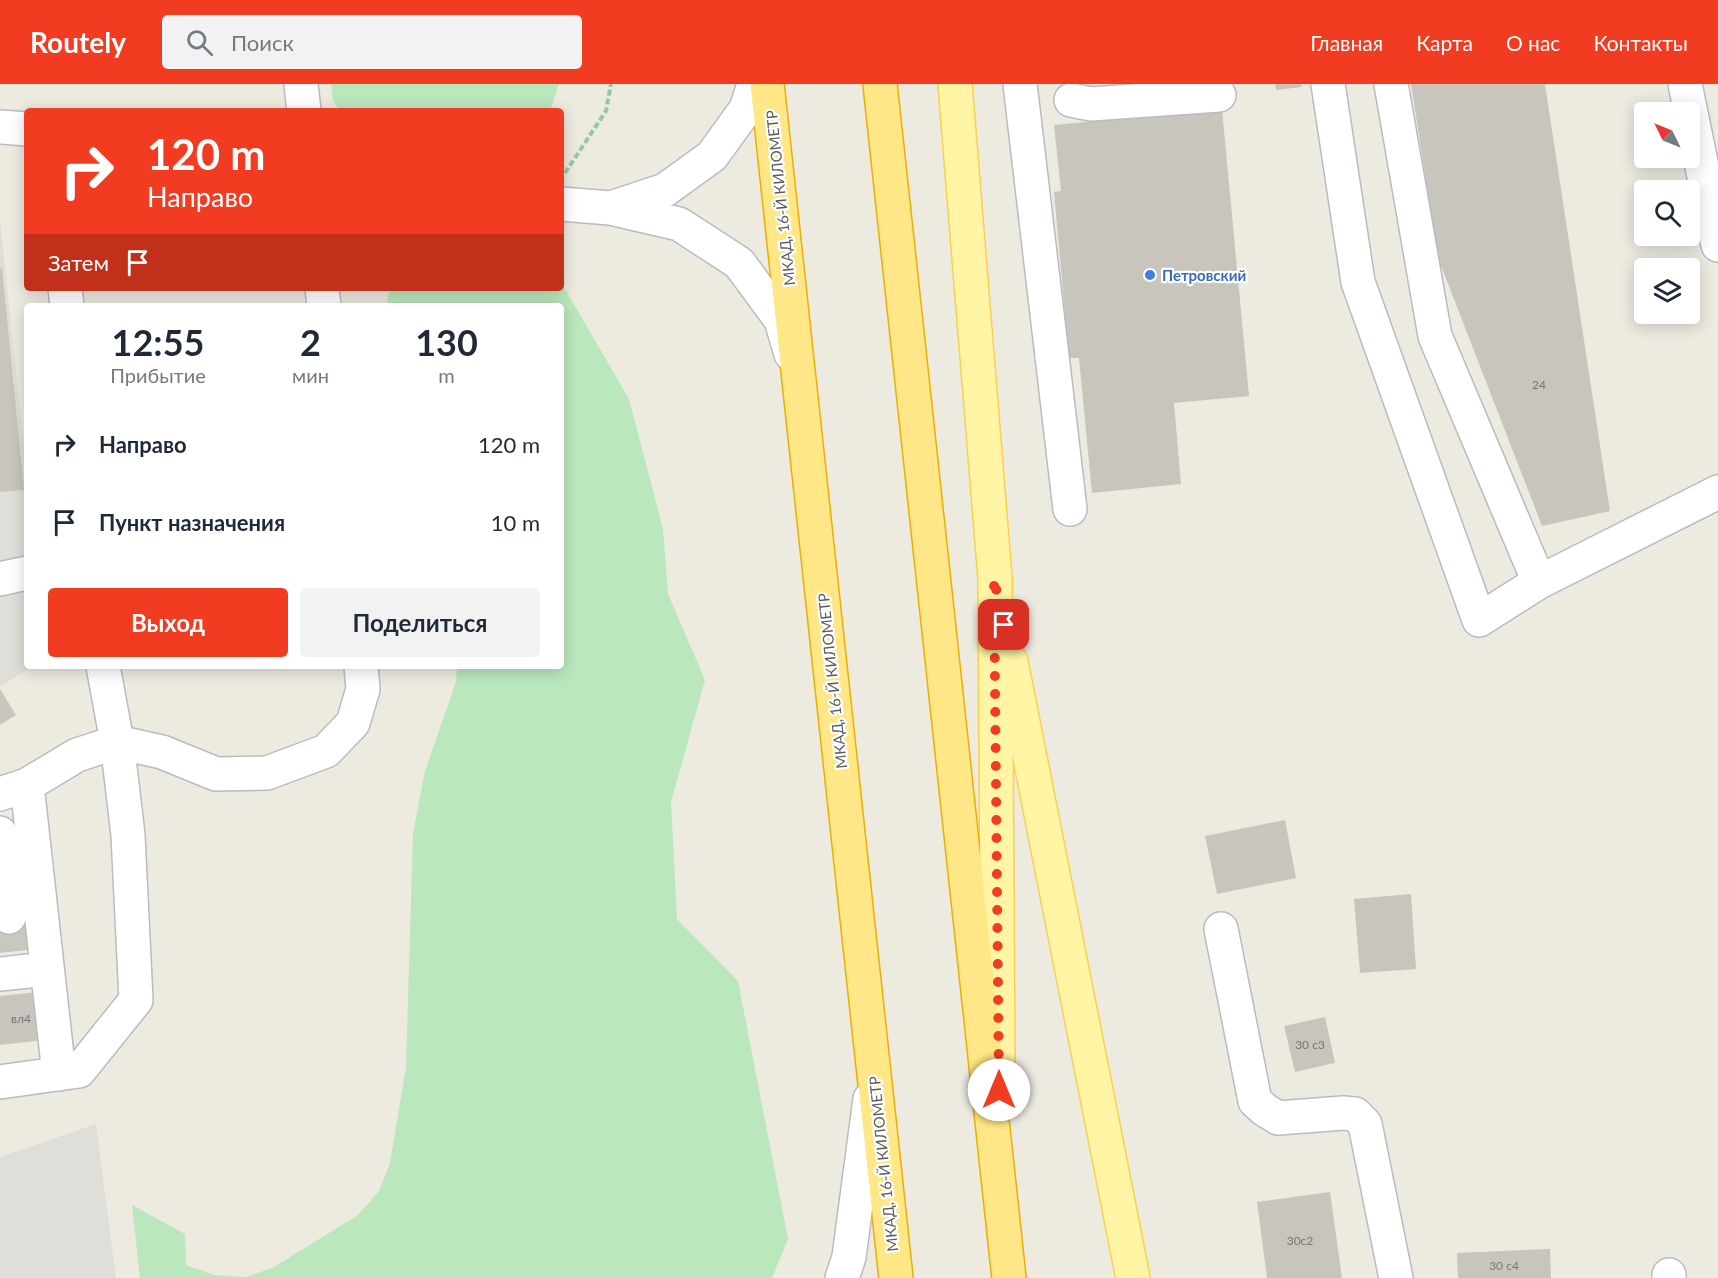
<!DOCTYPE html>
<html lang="ru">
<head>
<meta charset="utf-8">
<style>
  :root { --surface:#fff; --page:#f2f2f3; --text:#1f2937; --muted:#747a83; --accent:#f23c21 }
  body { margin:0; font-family:Lato,sans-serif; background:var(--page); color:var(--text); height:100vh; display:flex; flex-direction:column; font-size:22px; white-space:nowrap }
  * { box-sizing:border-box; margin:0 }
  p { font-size:20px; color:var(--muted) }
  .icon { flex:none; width:33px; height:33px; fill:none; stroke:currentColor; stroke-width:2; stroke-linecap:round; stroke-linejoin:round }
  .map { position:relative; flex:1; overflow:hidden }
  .sheet { position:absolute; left:24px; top:219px; width:540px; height:366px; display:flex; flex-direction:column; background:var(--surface); border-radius:6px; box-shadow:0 3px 15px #0003 }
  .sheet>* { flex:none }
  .top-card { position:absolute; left:24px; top:24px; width:540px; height:183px; border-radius:6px; box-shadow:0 3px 15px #0003; background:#f23c21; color:#fff; overflow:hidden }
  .needle { width:39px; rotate:313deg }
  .fabs { position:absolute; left:1634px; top:18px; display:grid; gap:12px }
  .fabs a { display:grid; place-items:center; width:66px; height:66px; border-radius:6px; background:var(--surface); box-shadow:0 3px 15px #0003; font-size:30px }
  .pin { position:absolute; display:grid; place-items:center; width:51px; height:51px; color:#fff; margin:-26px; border-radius:12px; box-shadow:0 3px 9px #0006 }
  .me { position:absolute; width:66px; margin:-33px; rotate:0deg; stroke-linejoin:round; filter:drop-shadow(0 0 4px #0008) }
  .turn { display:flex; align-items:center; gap:21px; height:126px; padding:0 24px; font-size:27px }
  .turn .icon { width:78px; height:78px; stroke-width:2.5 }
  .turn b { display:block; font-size:42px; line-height:51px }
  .then { display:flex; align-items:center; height:57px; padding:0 24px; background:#0003; gap:12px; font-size:22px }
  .eta { display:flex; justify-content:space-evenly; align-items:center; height:102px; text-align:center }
  .eta b { font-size:36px; font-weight:700; line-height:42px }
  .button { display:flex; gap:12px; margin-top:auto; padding:12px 24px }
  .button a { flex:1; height:69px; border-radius:6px; background:var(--accent); color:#fff; font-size:24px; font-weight:700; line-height:69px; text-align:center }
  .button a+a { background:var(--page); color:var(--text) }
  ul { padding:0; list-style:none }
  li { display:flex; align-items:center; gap:18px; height:78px; padding:0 24px }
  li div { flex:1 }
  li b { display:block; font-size:22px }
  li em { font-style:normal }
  header { display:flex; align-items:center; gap:36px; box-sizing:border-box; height:84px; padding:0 30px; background:var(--accent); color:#fff }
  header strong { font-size:28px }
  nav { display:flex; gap:33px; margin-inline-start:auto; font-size:21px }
  .search { width:420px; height:54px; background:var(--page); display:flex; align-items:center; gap:15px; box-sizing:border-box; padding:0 21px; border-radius:6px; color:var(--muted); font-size:22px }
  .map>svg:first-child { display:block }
  .industrial { fill:#e0ded8 }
  .green { fill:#bbe7bd }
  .building { fill:#c8c5bd }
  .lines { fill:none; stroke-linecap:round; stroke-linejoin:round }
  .minor-tunnel { stroke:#c8c8c0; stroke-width:33; stroke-dasharray:33 16; stroke-linecap:butt }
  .minor-casing { stroke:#b8bbc0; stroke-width:36 }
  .major-casing { stroke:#f9d14e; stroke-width:36 }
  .highway-casing { stroke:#eeaf00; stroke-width:36 }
  .path { stroke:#93c8a5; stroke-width:4; stroke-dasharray:6 3; stroke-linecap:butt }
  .minor { stroke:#fff; stroke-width:33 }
  .major { stroke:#fff5a4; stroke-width:33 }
  .highway { stroke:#ffe686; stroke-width:33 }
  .route { stroke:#f23c21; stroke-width:10; stroke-dasharray:0 18 }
  .shop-dot { fill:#3f7fe0; stroke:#fff; stroke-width:2 }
  .labels { text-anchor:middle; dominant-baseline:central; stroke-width:4.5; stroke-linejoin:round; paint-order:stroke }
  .number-label { font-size:12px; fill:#757779 }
  .street-label { font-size:15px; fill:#595d62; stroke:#fff }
  .shop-label { font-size:15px; font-weight:bold; fill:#366cbe; stroke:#fff; text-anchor:start }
</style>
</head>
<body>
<header>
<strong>Routely</strong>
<div class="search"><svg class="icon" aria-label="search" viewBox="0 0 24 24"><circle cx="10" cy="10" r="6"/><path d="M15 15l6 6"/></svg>Поиск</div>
<nav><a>Главная</a><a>Карта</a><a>О нас</a><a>Контакты</a></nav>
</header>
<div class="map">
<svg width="1718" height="1194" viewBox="0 0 1718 1194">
  <rect width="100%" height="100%" fill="#edebe0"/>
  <!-- industrial -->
  <path class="industrial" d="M0,135L27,392V582H33L0,603Z
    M96,1040L116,1194H0V1073Z"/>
  <!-- green -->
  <path class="green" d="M331,0H559L550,27H340L333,17Z
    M561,198L629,315L663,445L668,510L705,596L671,718L677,835L738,897L788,1155L772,1194H140L132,1121L185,1150L186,1181L214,1191L246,1193L274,1183L358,1131L379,1107L390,1079L406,983L413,749L425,687L456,598L457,582H561V222H386L390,204H561Z"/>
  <!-- building -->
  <path class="building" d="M1275,0H1301V3L1276,6Z
    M1411,0H1545L1610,427L1542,442L1438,174Z
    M1222,25L1249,312L1174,319L1181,400L1092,409L1079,274H1069L1054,108L1061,107L1054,41Z
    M0,184H2L24,406L0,408Z
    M0,605L16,631L0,641Z
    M1285,736L1296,794L1217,810L1205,752Z
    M1411,810L1416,885L1360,889L1354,815Z
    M32,830L36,865L0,869V834Z
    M38,908L44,956L0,961V912Z
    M1325,933L1335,979L1295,988L1284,942Z
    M1330,1108L1342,1194H1267L1257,1118Z
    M1550,1165L1551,1194H1458L1457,1169Z"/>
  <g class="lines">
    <!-- minor-tunnel -->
    <path class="minor-tunnel" d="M9,833L13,867"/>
    <defs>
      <path id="minor" d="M301,0L304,27
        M1020,0L1070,425
        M1328,0L1358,198L1479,536L1539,498
        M1391,0L1435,252L1539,498L1718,408
        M1685,0L1718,161
        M1071,16L1091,20L1219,11
        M0,43L27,45
        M561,120L610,124L679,140L739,179L781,236L791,270
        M611,124L665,106L712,72L746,25L754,0
        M65,204L67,222
        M322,204L324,222
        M0,495L27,489
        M103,582L117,658L162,668L216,690L267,689L326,667L353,639L363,605L361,582
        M27,701L59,990
        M0,710L27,701L77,671L117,658L128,751L136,916L79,987L0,998
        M0,749L9,833
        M1221,845L1255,1017L1265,1026L1278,1034L1343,1029L1355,1030L1365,1040L1396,1194
        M0,890L47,885
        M1669,1191V1194
        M842,1194L849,1173L870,1015"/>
      <path id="major" d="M955,0L995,494L998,984
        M1011,578L1133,1194"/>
      <path id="highway" d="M767,0L896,1194
        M880,0L1009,1194"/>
    </defs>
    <!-- minor casing -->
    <use href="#minor" class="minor-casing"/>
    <!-- major casing -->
    <use href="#major" class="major-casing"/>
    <!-- highway casing -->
    <use href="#highway" class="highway-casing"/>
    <!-- path -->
    <path class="path" d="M565,89L606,27L611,0"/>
    <!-- minor -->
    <use href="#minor" class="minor"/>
    <!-- major -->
    <use href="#major" class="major"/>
    <!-- highway -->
    <use href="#highway" class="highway"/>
  </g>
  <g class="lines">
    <!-- route -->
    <path class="route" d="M999,1006L994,495L1004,541"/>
  </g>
  <!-- markers -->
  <circle class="shop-dot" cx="1150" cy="191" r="6"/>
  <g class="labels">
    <!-- number labels -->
    <g class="number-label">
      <text x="1539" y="300">24</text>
      <text x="21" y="934">вл4</text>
      <text x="1310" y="960">30 с3</text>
      <text x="1300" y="1156">30с2</text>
      <text x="1504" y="1181">30 с4</text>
    </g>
    <!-- street labels -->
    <g class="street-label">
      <text transform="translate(780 114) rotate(-96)">МКАД, 16-Й КИЛОМЕТР</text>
      <text transform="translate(832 597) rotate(-96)">МКАД, 16-Й КИЛОМЕТР</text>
      <text transform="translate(883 1080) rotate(-96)">МКАД, 16-Й КИЛОМЕТР</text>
    </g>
    <!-- shop labels -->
    <g class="shop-label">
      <text x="1162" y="191">Петровский</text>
    </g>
  </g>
</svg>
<div class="fabs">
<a><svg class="needle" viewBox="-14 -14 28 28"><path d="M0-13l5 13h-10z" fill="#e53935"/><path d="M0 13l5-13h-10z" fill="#747a83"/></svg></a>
<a><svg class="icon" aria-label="search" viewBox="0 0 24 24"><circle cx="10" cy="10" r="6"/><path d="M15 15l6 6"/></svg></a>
<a><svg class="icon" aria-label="layers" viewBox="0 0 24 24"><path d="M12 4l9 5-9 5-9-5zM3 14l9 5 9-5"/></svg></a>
</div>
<div class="pin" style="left:1004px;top:541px;background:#d93025"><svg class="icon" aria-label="arrive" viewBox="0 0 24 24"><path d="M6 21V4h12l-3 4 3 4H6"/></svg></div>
<svg class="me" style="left:999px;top:1006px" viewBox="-20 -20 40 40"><circle r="19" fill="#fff"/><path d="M0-13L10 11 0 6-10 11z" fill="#f23c21"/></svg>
<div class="top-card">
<div class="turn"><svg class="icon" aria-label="right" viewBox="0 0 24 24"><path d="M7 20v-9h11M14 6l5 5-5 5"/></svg><div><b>120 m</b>Направо</div></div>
<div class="then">Затем<svg class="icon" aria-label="arrive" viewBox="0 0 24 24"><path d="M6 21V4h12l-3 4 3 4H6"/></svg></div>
</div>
<section class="sheet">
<div class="eta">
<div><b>12:55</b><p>Прибытие</p></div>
<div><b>2</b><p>мин</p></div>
<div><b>130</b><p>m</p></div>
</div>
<ul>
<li><svg class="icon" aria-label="right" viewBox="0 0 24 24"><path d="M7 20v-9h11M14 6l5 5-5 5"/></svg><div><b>Направо</b></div><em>120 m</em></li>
<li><svg class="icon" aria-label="arrive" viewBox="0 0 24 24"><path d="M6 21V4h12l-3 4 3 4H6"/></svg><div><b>Пункт назначения</b></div><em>10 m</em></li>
</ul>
<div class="button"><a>Выход</a><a>Поделиться</a></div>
</section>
</div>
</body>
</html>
